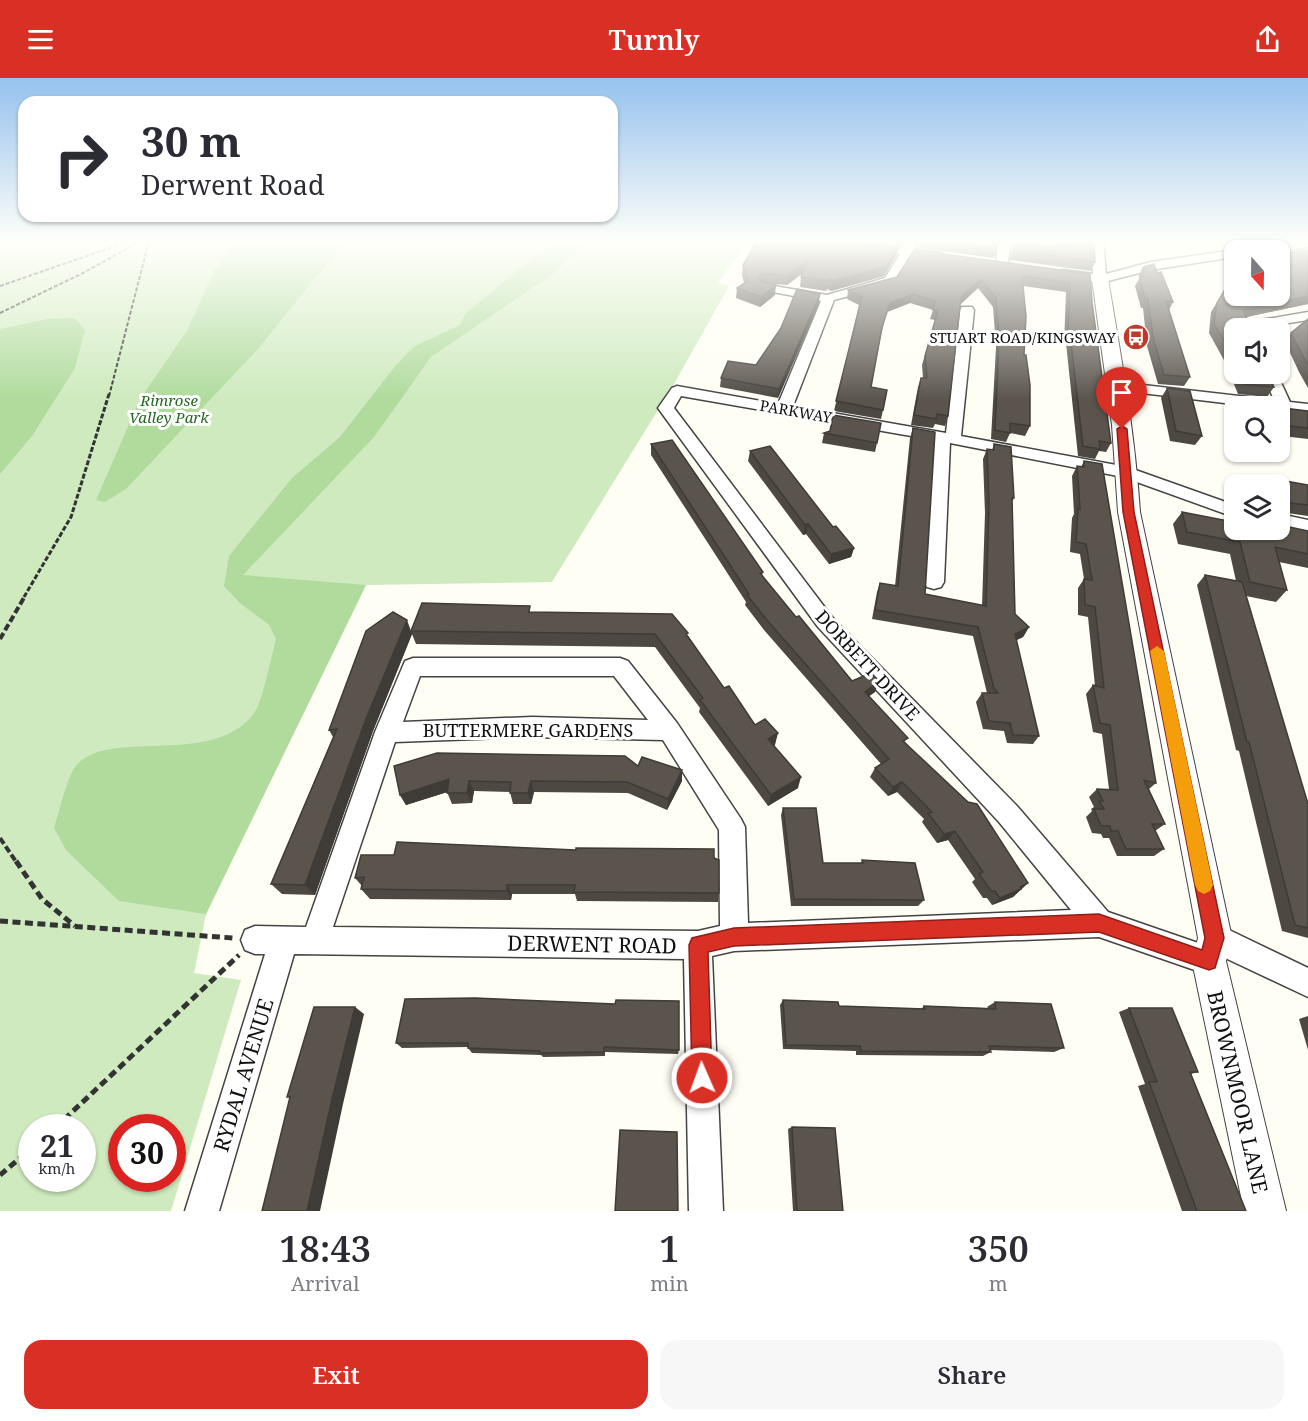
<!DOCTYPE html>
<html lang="en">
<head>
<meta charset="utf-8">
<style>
  :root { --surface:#fff; --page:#f7f7f7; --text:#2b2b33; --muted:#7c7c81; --accent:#d93025 }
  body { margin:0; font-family:"Noto Serif",serif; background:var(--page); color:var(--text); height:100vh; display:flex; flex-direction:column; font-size:22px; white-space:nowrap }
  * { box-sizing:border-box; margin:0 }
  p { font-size:20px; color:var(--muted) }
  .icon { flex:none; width:33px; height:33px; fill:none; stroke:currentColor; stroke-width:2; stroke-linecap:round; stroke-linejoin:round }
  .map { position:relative; height:1133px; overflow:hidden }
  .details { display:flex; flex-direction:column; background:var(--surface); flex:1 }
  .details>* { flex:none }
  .top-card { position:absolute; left:18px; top:18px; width:600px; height:126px; border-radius:18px; box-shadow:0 2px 4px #0004; background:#fff; color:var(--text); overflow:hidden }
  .needle { width:39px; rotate:160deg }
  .buttons { position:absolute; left:1224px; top:162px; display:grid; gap:12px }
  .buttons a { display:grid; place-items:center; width:66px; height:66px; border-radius:12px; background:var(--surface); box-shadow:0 2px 4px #0004; font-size:30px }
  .speed { position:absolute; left:18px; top:1036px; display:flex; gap:12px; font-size:30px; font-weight:700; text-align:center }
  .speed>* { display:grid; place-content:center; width:78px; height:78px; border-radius:50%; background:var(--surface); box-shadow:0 2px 4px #0004; line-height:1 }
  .speed small { font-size:15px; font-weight:400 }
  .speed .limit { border:9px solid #d22; background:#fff; color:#111 }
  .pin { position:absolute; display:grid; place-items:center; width:51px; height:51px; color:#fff; margin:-62px -26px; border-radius:50% 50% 50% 0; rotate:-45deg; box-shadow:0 0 6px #0007 }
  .pin .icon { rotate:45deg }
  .me { position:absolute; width:66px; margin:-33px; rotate:358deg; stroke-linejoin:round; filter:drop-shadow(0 0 4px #0008) }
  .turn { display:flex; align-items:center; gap:21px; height:126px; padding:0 24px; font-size:27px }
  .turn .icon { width:78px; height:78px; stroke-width:2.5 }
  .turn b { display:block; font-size:42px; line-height:51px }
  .eta { display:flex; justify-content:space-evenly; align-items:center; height:102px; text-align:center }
  .eta b { font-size:36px; font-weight:600; line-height:42px }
  .cta { display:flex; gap:12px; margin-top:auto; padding:12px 24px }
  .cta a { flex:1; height:69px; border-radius:18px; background:var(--accent); color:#fff; font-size:24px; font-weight:600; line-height:69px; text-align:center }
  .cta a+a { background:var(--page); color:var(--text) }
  header { display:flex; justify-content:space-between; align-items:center; height:78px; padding:0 24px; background:var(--accent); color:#fff; font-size:27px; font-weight:600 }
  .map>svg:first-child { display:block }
  .green { fill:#ceeabe; fill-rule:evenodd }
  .forest { fill:#b0db9d }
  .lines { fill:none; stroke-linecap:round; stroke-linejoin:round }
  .minor-casing { stroke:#444; stroke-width:3 }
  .tertiary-casing { stroke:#444; stroke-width:2 }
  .path-far3 { stroke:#333; stroke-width:2; stroke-dasharray:4 2; stroke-linecap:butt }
  .path-far2 { stroke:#333; stroke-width:3; stroke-dasharray:5 2; stroke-linecap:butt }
  .path-far1 { stroke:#333; stroke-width:4; stroke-dasharray:7 3; stroke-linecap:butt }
  .path { stroke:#333; stroke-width:5; stroke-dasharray:8 4.5; stroke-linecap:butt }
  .minor { fill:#fff; fill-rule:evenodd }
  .tertiary { fill:#fff; fill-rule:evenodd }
  .wall { fill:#4d4842 }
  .shaded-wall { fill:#3f3b36 }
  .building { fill:#5a544d; stroke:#3f3b36; stroke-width:1.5 }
  .route { fill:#d93025; stroke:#8d1f18; stroke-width:1.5 }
  .slow { fill:#f59e0b }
  .labels { text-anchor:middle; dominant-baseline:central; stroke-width:6; stroke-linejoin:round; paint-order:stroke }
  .far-poi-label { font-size:15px; fill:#111; stroke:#fff; text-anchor:end }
  .far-park-label { font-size:15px; font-style:italic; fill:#256921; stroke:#fff }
  .far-street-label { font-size:15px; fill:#111; stroke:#fff }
  .street-label { font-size:18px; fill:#111; stroke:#fff }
  .near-street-label { font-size:21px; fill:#111; stroke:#fff }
</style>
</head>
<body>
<header><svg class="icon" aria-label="menu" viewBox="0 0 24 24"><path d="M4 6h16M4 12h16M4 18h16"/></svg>Turnly<svg class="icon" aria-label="share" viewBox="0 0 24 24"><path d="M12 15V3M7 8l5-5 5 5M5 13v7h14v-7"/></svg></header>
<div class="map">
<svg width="1308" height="1133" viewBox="0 0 1308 1133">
  <rect width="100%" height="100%" fill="#fffef5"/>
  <!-- green -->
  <path class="green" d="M0,163H747L718,205L729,208L674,306L552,504L366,507L206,836L194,895L241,902L171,1133H0ZM32,1050H82V1101H32ZM122,1050H172V1101H122Z"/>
  <!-- forest -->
  <path class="forest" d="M345,163L258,271L126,411L105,424L96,422L140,321L187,253L215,191L238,164Z
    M554,163H586L554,195L431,279L374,359L243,497L366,507L206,836L119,823L66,772L54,750C59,735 67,700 75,689C108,647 217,693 256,632C263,620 272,576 276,561L269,547L240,525L224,508L229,478L292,400L340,359L396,287L415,268L460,247L465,236Z
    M74,240L85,252L75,290L32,358L0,396V251L47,241Z"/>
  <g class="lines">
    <defs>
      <path id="minor" d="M828,163H858L902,170L905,163H915L914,171L941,175L947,179L941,183L911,178L894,206L834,222L793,328L946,355L960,232L962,229H972L974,232L961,358L1127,389L1234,427V439L1123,399L950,365L944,504L941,509L934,511L927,509L924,504L934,362L681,318L674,330L832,539L1017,728L1108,834L1204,867L1201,860L1205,850L1215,846L1225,850L1308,890V919L1221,878L1223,883L1219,893L1209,897L1099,859L734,873L712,878L723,1133H689L684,881L294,876L219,1133H185L265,876H255L245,872L241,862L245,852L255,848L306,849L375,654L405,583L413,580H620L628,583L677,645L741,741L745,749L748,845L1071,832L999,744L818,549L658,330L672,310L677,308L778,326L821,223L762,212L760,209L762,206L827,217L885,200L900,176L834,166ZM420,598H614L648,642L532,639L403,644ZM532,659L663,662L719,752L720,848L698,853L333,849L395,664Z
        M998,163H1010L1008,188L1002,192L996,188Z
        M1091,163H1103L1106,196L1151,184L1234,172V179L1151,192L1100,205L1060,199V193L1064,192L1093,196Z
        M1303,163H1308V169L1280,173L1257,172L1263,168Z
        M1308,234V242L1258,250H1244L1242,248L1249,244Z
        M1263,296H1277L1290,324L1308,326V336L1280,332V328H1249L1117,312L1110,308L1117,304L1274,322Z
        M1280,436L1308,442V454L1280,448Z"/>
      <path id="tertiary" d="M1100,196L1108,201C1121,278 1135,355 1140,434L1232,860L1226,883L1286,1133H1244L1192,883L1198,860L1118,434L1112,347L1092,201Z"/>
    </defs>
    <!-- minor casing -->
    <use href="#minor" class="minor-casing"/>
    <!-- tertiary casing -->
    <use href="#tertiary" class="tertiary-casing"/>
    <!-- path-far3 -->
    <path class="path-far3" d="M0,208L130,163
      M0,235L83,195L141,163
      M109,318L149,163"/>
    <!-- path-far2 -->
    <path class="path-far2" d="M24,519L71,439L109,316"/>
    <!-- path-far1 -->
    <path class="path-far1" d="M0,561L25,518
      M0,760L17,785"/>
    <!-- path -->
    <path class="path" d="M16,783L42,821L75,848
      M0,843L233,860
      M55,1050L239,877
      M0,1097L32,1070"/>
    <!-- minor -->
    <use href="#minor" class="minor"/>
    <!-- tertiary -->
    <use href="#tertiary" class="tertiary"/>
  </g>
  <!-- wall -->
  <path class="wall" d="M877,163H903L901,167Z
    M915,163H998L997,171L994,180L916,169Z
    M1011,163H1046L1044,168L1053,169L1054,168L1055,163H1094L1095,184L1091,193L1010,182L1011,173L1014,166L1012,165Z
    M899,168L896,178L884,198L831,213L827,211L826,213L800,209L801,199L803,195L787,207L774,206L775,217L760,229L736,220L737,210L744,205L742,197L743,187Z
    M1143,189L1157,195L1173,224L1169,232L1190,299L1184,308L1158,306L1147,268L1143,230H1141L1135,208L1139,201V197Z
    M1090,196L1092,224L1111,365L1106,374L1099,373L1095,381L1078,378L1066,265H1064L1066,214L1023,208L1024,277L1030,348L1025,358L1010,355L1006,364L991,361L996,269L993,229L978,210L961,226L948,338L945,348L935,346L933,350L911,347L918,309L921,300H923L922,287L935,242L930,241L933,232L910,225L887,234L882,253L871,309L883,332L881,341L834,333L859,227L847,221L848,212L897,199Z
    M1234,196L1308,226L1246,239L1234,250V296H1268L1274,309L1267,319L1238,316L1225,284L1209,255L1211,234Z
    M819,225L778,320L720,309L721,300L756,287Z
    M1308,241V310L1299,294L1285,264L1291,255Z
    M1167,310L1202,358L1195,367L1170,363L1161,320Z
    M1250,320L1279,321L1283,330L1308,333V361L1282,358L1280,353V328H1244Z
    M913,350L925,516L982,528L985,435L983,381L987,371L992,372L994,366L1014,420L1012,424L1015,536L1029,549L1023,559L1016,562L1039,658L1033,666L1007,665L1004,653L983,651L976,624L982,615H987L973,558L872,541L877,514L880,505L895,508L910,360Z
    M824,355L877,365L875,374L822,365Z
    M651,366L763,494L762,498L796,539L852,603H879L875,614L869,618L905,664L1028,805L1013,819L992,827L987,820H983L972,804L975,801L948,762L937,765L922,744L924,741L897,714L888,718L870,699L875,690L881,686L764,552L745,527L746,524L651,377Z
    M750,373L854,470L851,479L829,486L806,456L803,457L748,383Z
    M1084,383L1156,705L1149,711L1165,746L1155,753L1164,771L1154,778H1117L1109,760H1103L1101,756L1092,755L1086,739L1092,733L1091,731L1094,729L1089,719L1097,711H1109L1102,656L1093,654L1086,616L1093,607L1095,608L1088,539L1078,537V510L1084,501L1080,476L1070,474L1072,440L1074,436L1072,398L1077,388L1081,389Z
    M1268,400L1308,407V438L1280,434V406H1262Z
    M1182,434L1231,444L1234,441V452L1308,453V490L1279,484L1287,512L1276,524L1246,518L1308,726V860L1282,853L1239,673L1236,672L1197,507L1205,497L1236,503L1230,476L1178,466L1173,446Z
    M532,534L688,558L724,610L755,647L775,667L773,668L798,710L768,728L699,634L700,630L655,569L416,566L412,556L373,653L315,817L282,816L271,806L333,659L329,652L411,553Z
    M394,688H638L682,703L667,732L628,715L534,714L531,726H513L510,714L474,713L472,725L452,726L447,714L406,727L400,717Z
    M783,730L823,785H861L862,782L924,822L918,828H791L781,737Z
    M394,777L714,780L719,815L718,824L577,823L575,816H512L511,822L370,821L361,811L362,808L355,800Z
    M405,921L679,972L678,976L605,974V978L543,979L541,977L472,975L468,970V969L402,970L396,965Z
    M783,922L839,928L921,931L924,928L988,930L987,929L995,924L1064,970L1054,974L990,972L991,974L983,978L856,977V973L783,971L780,927Z
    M1129,930L1198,994L1191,996L1246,1133H1182L1138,1008L1145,1006L1119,934Z
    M1308,938V972L1299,941Z
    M792,1049L843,1133H793L788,1051Z"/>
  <!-- shaded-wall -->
  <path class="shaded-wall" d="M899,168L896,178L884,198L831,213L833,203Z
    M808,182L807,192L787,207L788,198Z
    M981,201L978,210L958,228L961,219Z
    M776,207L775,217L760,229L761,219Z
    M820,216L819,225L778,320L779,311Z
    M913,216L910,225L887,234L890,225Z
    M1308,218V226L1237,241L1243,232Z
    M808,446L806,456L803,457L805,447Z
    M854,470L851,479L829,486L831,476Z
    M407,542L412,556L373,653L315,817L305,807L366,641Z
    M1029,549L1023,559L1009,566L1015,556Z
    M879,603L875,614L861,624L865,614Z
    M778,655L775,667L765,673L768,661Z
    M682,692V703L667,732L668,721Z
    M801,699L798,710L768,728L771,717Z
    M449,701L454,712L406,727L400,717Z
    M469,703L474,713L472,725L467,715Z
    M531,703L534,714L531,726L528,715Z
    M902,704L897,714L888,718L893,709Z
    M955,753L948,762L937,765L944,756Z
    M1028,805L1013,819L992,827L1000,820Z
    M507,807L512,816L511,822L507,813Z
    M355,929L364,936L343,1026L320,1133H307L332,1021Z"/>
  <!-- building -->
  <path class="building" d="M757,163H865L899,168L886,188L833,203L829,201L828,203L801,199L808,182L788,198L761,195L759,200L761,203L776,207L761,219L737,210L748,203L743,187Z
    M944,163H998L997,171Z
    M1015,163L1053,169L1057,166L1058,163H1094L1095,184L1014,172Z
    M914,172L1090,196L1092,224L1111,365L1099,363L1100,371L1083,368L1070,256L1068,255L1070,205L1022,198L1026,238L1024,277H1026L1030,307V348L1010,345V355L995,352L999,259L996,220L981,201L961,219L948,338L937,336L936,341L914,337L921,300H927L925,278L938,232H933L935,223L913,216L890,225L882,249L871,309L887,312L883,332L836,323L862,219L848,212L897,199Z
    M1308,172V218L1243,232L1251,250H1234V282L1231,274L1214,246L1217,225L1234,196V218H1280V176Z
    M1154,186L1157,195L1161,194L1173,224L1166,223L1190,299L1164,297L1153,259L1148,221H1145L1140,199L1144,198L1143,189Z
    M797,211L820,216L779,311L721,300L728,283L756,287L781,250Z
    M1308,241V288L1291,255Z
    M1240,296H1268L1274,309L1244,306Z
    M1167,310L1190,313L1202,358L1176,353Z
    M1250,320L1279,321L1283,330L1308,333V350L1290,348L1287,343L1280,342V328H1253Z
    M833,337L881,345L877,365L824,355L830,353Z
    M913,350L935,354L925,516L986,528L989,425L987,371L994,372V366L1011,369L1014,420H1012L1015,536L1029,549L1015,556L1039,658L1013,657L1010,645L989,643L982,615H998L994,610L978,549L875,532L880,505L898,508Z
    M672,362L763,494L760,495L796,539L799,538L852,603L871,595L879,603L865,614L908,660L903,663L968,724L977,726L1028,805L1020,809L1021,811L1000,820L995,813H991L979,796L983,794L955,753L944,756L928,735L932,734L902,704L893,709L875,690L889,681L766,541L747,517L749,516L651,366Z
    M770,368L833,449L836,448L854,470L831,476L808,446L805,447L750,373Z
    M1084,383L1102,386L1156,705L1144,702L1165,746H1152L1164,771H1126L1118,753H1111L1110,748H1101L1094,731H1104L1099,723H1103L1097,711L1118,712L1110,647L1100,645L1093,607L1104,610L1095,529L1085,527L1084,501L1092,502L1086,466L1076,464L1078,430L1080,431L1077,388L1084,389Z
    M1268,400L1308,407V427L1280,424V406H1269Z
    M1182,434L1234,444V452H1280V447L1308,453V476L1275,469L1287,512L1250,504L1240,464L1187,454Z
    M1205,497L1242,504L1308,726V850L1295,847L1249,664H1247Z
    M422,525L530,528L529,534L672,536L688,555L686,556L724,610L729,608L755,647L765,641L778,655L768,661L801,699L771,717L700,622L703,620L655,556L411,553Z
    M393,534L407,542L366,641L305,807L271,806L337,651L329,652L366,553Z
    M437,675L625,678L638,688L642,679L682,692L668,721L627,704L531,703L528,715H510L511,704L469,703L467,715H447L449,701L400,717L394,688Z
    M783,730H816L823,785H863L862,782L915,785L924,822L794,821Z
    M397,764L576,772V770L714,771V780L719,782V815L574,814L575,807H507V813L361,811L364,799L355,800L361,777H394Z
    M475,920L615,926L616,922L679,923V972L604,969V974L540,975V973L468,970V965H396L405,921Z
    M783,922L838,924L839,928L925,931L924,928L996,931L995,924L1051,926L1064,970L989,968L991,974L861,973L860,968L786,967Z
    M314,929H355L332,1021L307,1133H262L290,1019H287Z
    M1129,930H1172L1198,994H1190L1246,1133H1197L1149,1004H1157Z
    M792,1049L835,1050L843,1133H797Z
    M620,1052L677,1054L678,1133H615Z"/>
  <!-- sky -->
  <linearGradient id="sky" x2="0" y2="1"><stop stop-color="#95c2ee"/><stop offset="0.51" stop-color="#fffffa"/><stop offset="1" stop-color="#fffffa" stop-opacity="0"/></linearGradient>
  <rect width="1308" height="322" fill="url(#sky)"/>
  <!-- route -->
  <path class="route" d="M1122,348L1127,351L1134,434L1224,860L1215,890L1209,892L1099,854L734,868L708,874L712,1000L709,1007L702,1010L695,1007L692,1000L689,867L692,860L734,850L1099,836L1202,872L1205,860L1123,434L1117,351Z"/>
  <!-- slow -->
  <path class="slow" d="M1157,568L1164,573L1213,807L1210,813L1204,816L1198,813L1195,807L1150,573Z"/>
  <!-- icons -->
  <defs>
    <symbol id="bus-disc" viewBox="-11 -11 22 22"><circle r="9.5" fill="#c03829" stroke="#fff"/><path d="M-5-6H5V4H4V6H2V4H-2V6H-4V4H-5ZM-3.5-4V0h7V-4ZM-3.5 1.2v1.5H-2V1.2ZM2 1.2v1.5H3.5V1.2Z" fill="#fff"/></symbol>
  </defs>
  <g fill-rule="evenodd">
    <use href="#bus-disc" x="1121" y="244" width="30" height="30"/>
  </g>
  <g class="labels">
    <!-- far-poi labels -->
    <g class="far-poi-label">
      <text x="1116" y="259">STUART ROAD/KINGSWAY</text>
    </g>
    <!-- far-park labels -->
    <g class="far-park-label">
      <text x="169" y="322">Rimrose<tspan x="169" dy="17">Valley Park</tspan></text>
    </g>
    <!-- far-street labels -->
    <g class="far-street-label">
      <text transform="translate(796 333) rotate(10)">PARKWAY</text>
    </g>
    <!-- street labels -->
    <g class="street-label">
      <text transform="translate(868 587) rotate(47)">DORBETT DRIVE</text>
      <text x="528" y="652">BUTTERMERE GARDENS</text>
    </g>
    <!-- near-street labels -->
    <g class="near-street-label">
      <text transform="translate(592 866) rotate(1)">DERWENT ROAD</text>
      <text transform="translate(243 997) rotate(-73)">RYDAL AVENUE</text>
      <text transform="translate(1238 1014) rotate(77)">BROWNMOOR LANE</text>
    </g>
  </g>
</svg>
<div class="buttons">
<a><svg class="needle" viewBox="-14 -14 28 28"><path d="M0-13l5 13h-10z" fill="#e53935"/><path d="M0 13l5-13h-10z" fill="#7c7c81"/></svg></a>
<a><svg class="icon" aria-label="sound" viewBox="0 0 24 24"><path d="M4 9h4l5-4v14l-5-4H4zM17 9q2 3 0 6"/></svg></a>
<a><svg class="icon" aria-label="search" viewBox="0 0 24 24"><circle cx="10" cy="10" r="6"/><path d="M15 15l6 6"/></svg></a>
<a><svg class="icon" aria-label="layers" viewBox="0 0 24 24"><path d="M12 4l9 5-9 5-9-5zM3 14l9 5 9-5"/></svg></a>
</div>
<div class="speed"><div>21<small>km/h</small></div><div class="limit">30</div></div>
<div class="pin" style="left:1122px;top:351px;background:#d93025"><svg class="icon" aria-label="arrive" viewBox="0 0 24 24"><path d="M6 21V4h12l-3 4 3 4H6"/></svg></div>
<svg class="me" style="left:702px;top:1000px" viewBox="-20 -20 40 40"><circle r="17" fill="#d93025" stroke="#fff" stroke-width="3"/><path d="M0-11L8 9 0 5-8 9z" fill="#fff"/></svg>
<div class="top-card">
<div class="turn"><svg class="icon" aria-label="right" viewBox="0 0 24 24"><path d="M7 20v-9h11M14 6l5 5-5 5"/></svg><div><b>30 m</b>Derwent Road</div></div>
</div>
</div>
<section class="details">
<div class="eta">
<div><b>18:43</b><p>Arrival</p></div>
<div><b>1</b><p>min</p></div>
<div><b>350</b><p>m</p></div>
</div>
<div class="cta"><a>Exit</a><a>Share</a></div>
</section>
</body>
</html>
